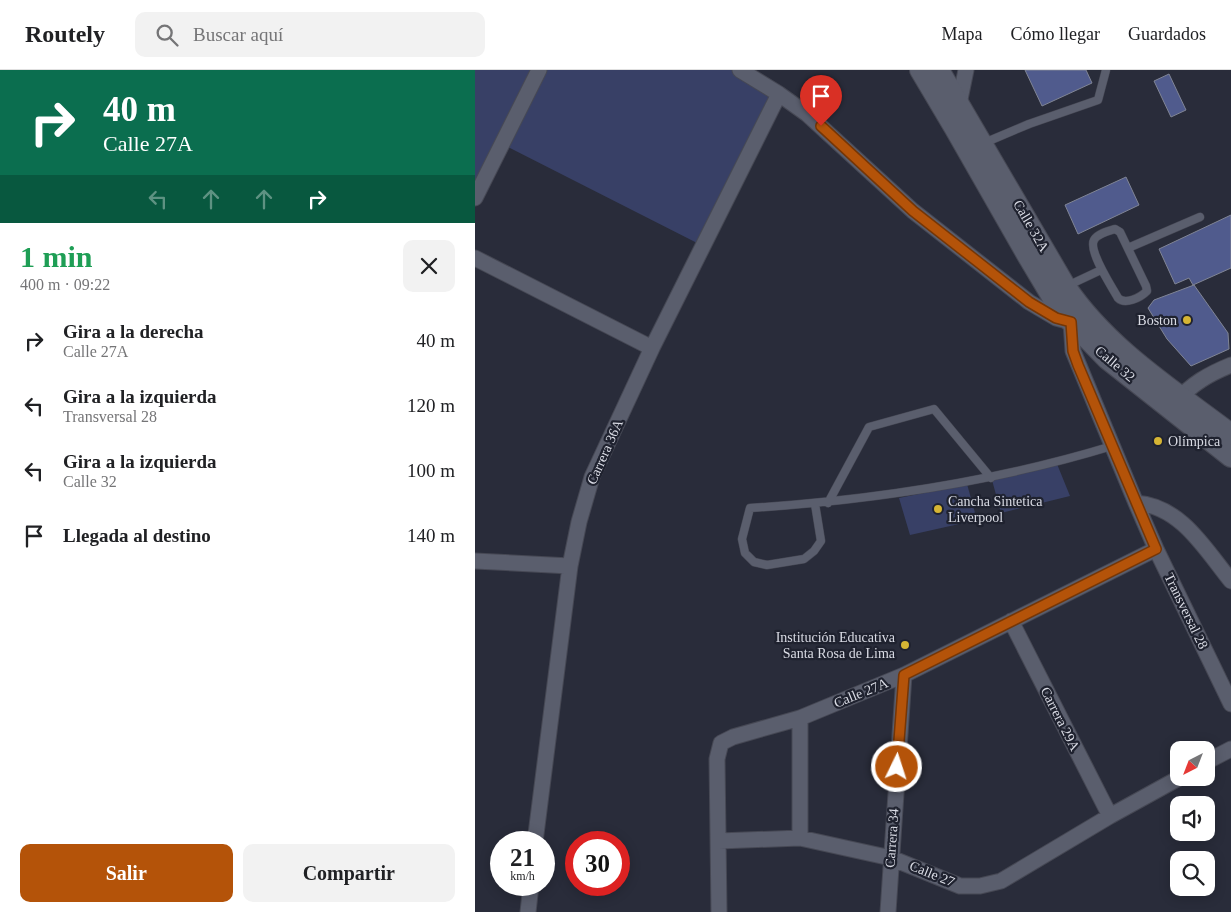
<!DOCTYPE html>
<html lang="es">
<head>
<meta charset="utf-8">
<style>
  :root { --surface:#fff; --page:#f2f2f2; --text:#202124; --muted:#757577; --line:#e0e0e0; --accent:#b45309 }
  body { margin:0; font-family:Georgia,serif; background:var(--page); color:var(--text); height:100vh; display:flex; flex-direction:column; font-size:19px; white-space:nowrap }
  * { box-sizing:border-box; margin:0 }
  p { font-size:16px; color:var(--muted) }
  .icon { flex:none; width:28px; height:28px; fill:none; stroke:currentColor; stroke-width:2; stroke-linecap:round; stroke-linejoin:round }
  .map { position:relative; flex:1; overflow:hidden }
  .sheet { display:flex; flex-direction:column; background:var(--surface); width:475px }
  .sheet>* { flex:none }
  .top-card { background:#0b6e4f; color:#fff; overflow:hidden }
  .needle { width:32px; rotate:222deg }
  .buttons { position:absolute; left:695px; top:671px; display:grid; gap:10px }
  .buttons a { display:grid; place-items:center; width:45px; height:45px; border-radius:10px; background:var(--surface); box-shadow:0 2px 12px #0003; font-size:25px }
  .speed { position:absolute; left:15px; top:761px; display:flex; gap:10px; font-size:25px; font-weight:700; text-align:center }
  .speed>* { display:grid; place-content:center; width:65px; height:65px; border-radius:50%; background:var(--surface); box-shadow:0 2px 12px #0003; line-height:1 }
  .speed small { font-size:12px; font-weight:400 }
  .speed .limit { border:8px solid #d22; background:#fff; color:#111 }
  .pin { position:absolute; display:grid; place-items:center; width:42px; height:42px; color:#fff; margin:-51px -21px; border-radius:50% 50% 50% 0; rotate:-45deg; box-shadow:0 0 5px #0007 }
  .pin .icon { rotate:45deg }
  .me { position:absolute; width:55px; margin:-28px; rotate:4deg; stroke-linejoin:round; filter:drop-shadow(0 0 4px #0008) }
  .turn { display:flex; align-items:center; gap:18px; height:105px; padding:0 20px; font-size:22px }
  .turn .icon { width:65px; height:65px; stroke-width:2.5 }
  .turn b { display:block; font-size:35px; line-height:42px }
  .lanes { display:flex; align-items:center; height:48px; padding:0 20px; background:#0003; justify-content:center; gap:25px; direction:ltr }
  .lanes .off { opacity:.35 }
  .round { display:grid; place-items:center; flex:none; width:52px; height:52px; border-radius:10px; background:var(--page) }
  .summary { display:flex; align-items:center; justify-content:space-between; height:85px; padding:0 20px }
  h1 { font-size:30px; font-weight:700; line-height:38px; color:#1e9e55 }
  .primary-button { display:flex; gap:10px; margin-top:auto; padding:10px 20px }
  .primary-button a { flex:1; height:58px; border-radius:10px; background:var(--accent); color:#fff; font-size:20px; font-weight:700; line-height:58px; text-align:center }
  .primary-button a+a { background:var(--page); color:var(--text) }
  ul { padding:0; list-style:none }
  li { display:flex; align-items:center; gap:15px; height:65px; padding:0 20px }
  li div { flex:1 }
  li b { display:block; font-size:19px }
  li em { font-style:normal }
  header { display:flex; align-items:center; gap:30px; box-sizing:border-box; height:70px; padding:0 25px; background:var(--surface); border-bottom:1px solid var(--line) }
  header strong { font-size:24px }
  nav { display:flex; gap:28px; margin-inline-start:auto; font-size:18px }
  .search { width:350px; height:45px; background:var(--page); display:flex; align-items:center; gap:12px; box-sizing:border-box; padding:0 18px; border-radius:10px; color:var(--muted); font-size:19px }
  main { display:flex; flex:1; min-height:0 }
  .map>svg:first-child { display:block }
  .green { fill:#384066 }
  .building { fill:#505b8d; stroke:#808595 }
  .lines { fill:none; stroke-linecap:round; stroke-linejoin:round }
  .lane-casing { stroke:#464854; stroke-width:9 }
  .street-casing { stroke:#464854; stroke-width:17 }
  .secondary-casing { stroke:#464854; stroke-width:22 }
  .lane { stroke:#5a5e6d; stroke-width:8 }
  .street { stroke:#5a5e6d; stroke-width:15 }
  .secondary { stroke:#5a5e6d; stroke-width:20 }
  .route-casing { stroke:#753606; stroke-width:12 }
  .route { stroke:#b45309; stroke-width:9 }
  .poi-dot { fill:#d6b534; stroke:#1f222f; stroke-width:2 }
  .labels { text-anchor:middle; dominant-baseline:central; stroke-width:4.5; stroke-linejoin:round; paint-order:stroke }
  .street-label { font-size:14px; fill:#dadce5; stroke:#1f222f }
  .poi-label { font-size:14px; fill:#dadce5; stroke:#1f222f; text-anchor:end }
</style>
</head>
<body>
<header>
<strong>Routely</strong>
<div class="search"><svg class="icon" aria-label="search" viewBox="0 0 24 24"><circle cx="10" cy="10" r="6"/><path d="M15 15l6 6"/></svg>Buscar aquí</div>
<nav><a>Mapa</a><a>Cómo llegar</a><a>Guardados</a></nav>
</header>
<main>
<section class="sheet">
<div class="top-card">
<div class="turn"><svg class="icon" aria-label="right" viewBox="0 0 24 24"><path d="M7 20v-9h11M14 6l5 5-5 5"/></svg><div><b>40 m</b>Calle 27A</div></div>
<div class="lanes"><svg class="icon off" aria-label="left" viewBox="0 0 24 24"><path d="M17 20v-9H6M10 6l-5 5 5 5"/></svg><svg class="icon off" aria-label="ahead" viewBox="0 0 24 24"><path d="M12 20V5M6 11l6-6 6 6"/></svg><svg class="icon off" aria-label="ahead" viewBox="0 0 24 24"><path d="M12 20V5M6 11l6-6 6 6"/></svg><svg class="icon" aria-label="right" viewBox="0 0 24 24"><path d="M7 20v-9h11M14 6l5 5-5 5"/></svg></div>
</div>
<div class="summary"><div><h1>1 min</h1><p>400 m · 09:22</p></div><a class="round"><svg class="icon" aria-label="close" viewBox="0 0 24 24"><path d="M6 6l12 12M18 6L6 18"/></svg></a></div>
<ul>
<li><svg class="icon" aria-label="right" viewBox="0 0 24 24"><path d="M7 20v-9h11M14 6l5 5-5 5"/></svg><div><b>Gira a la derecha</b><p>Calle 27A</p></div><em>40 m</em></li>
<li><svg class="icon" aria-label="left" viewBox="0 0 24 24"><path d="M17 20v-9H6M10 6l-5 5 5 5"/></svg><div><b>Gira a la izquierda</b><p>Transversal 28</p></div><em>120 m</em></li>
<li><svg class="icon" aria-label="left" viewBox="0 0 24 24"><path d="M17 20v-9H6M10 6l-5 5 5 5"/></svg><div><b>Gira a la izquierda</b><p>Calle 32</p></div><em>100 m</em></li>
<li><svg class="icon" aria-label="arrive" viewBox="0 0 24 24"><path d="M6 21V4h12l-3 4 3 4H6"/></svg><div><b>Llegada al destino</b></div><em>140 m</em></li>
</ul>
<div class="primary-button"><a>Salir</a><a>Compartir</a></div>
</section>
<div class="map">
<svg width="756" height="842" viewBox="0 0 756 842">
  <rect width="100%" height="100%" fill="#292c3a"/>
  <!-- green -->
  <path class="green" d="M0,0H259L304,24L228,176L27,74L0,128Z
    M582,394L595,426L526,443L517,410Z
    M492,414L502,450L435,465L424,428Z"/>
  <!-- building -->
  <path class="building" d="M550,0H611L617,13L567,36Z
    M694,4L711,40L696,47L679,11Z
    M651,107L664,135L603,164L590,135Z
    M756,145V198L718,215L714,208L700,214L684,179Z
    M719,215L753,263L754,279L716,296L692,269L673,238L679,230Z"/>
  <g class="lines">
    <defs>
      <path id="lane" d="M509,73L554,54L623,30L631,0
        M640,159L645,162L671,216L672,221C665,228 650,235 643,228C637,217 613,181 619,170C622,164 633,161 640,159Z
        M653,178L725,147
        M592,216L626,200
        M353,433L394,357L459,339L516,408
        M340,434L346,471L339,481L329,489L292,495L279,492L270,483L267,469L275,438C398,430 519,412 637,376"/>
      <path id="street" d="M265,0L304,24L332,44L438,141L554,232L581,248L596,252L598,281L661,433L681,479L756,634
        M484,34L491,0
        M0,128L64,0
        M0,188L177,278
        M700,333C716,314 734,304 756,295
        M661,433C706,436 730,479 756,511
        M0,491L95,496
        M536,551L635,746
        M731,692L756,679
        M325,768V648
        M244,771L325,768L416,788L485,816H505L526,811L635,746L704,708
        M60,772L95,496L104,452L117,407L177,278L304,24
        M53,842L56,815
        M244,842L242,689L246,673L258,667L325,648L429,605L681,479
        M413,842L429,605"/>
      <path id="secondary" d="M445,0L480,59L552,185L577,227L596,252L632,289L756,387
        M464,0L591,217C632,278 698,320 756,364"/>
    </defs>
    <!-- lane casing -->
    <use href="#lane" class="lane-casing"/>
    <!-- street casing -->
    <use href="#street" class="street-casing"/>
    <!-- secondary casing -->
    <use href="#secondary" class="secondary-casing"/>
    <!-- lane -->
    <use href="#lane" class="lane"/>
    <!-- street -->
    <use href="#street" class="street"/>
    <!-- secondary -->
    <use href="#secondary" class="secondary"/>
  </g>
  <g class="lines">
    <defs>
      <path id="route" d="M346,56L438,141L554,232L581,248L596,252L598,281L603,295L681,479L429,605L422,697"/>
    </defs>
    <!-- route casing -->
    <use href="#route" class="route-casing"/>
    <!-- route -->
    <use href="#route" class="route"/>
  </g>
  <!-- markers -->
  <g class="poi-dot">
    <circle cx="712" cy="250" r="5"/>
    <circle cx="683" cy="371" r="5"/>
    <circle cx="463" cy="439" r="5"/>
    <circle cx="430" cy="575" r="5"/>
  </g>
  <g class="labels">
    <!-- street labels -->
    <g class="street-label">
      <text transform="translate(556 156) rotate(60)">Calle 32A</text>
      <text transform="translate(640 294) rotate(40)">Calle 32</text>
      <text transform="translate(130 382) rotate(-66)">Carrera 36A</text>
      <text transform="translate(711 541) rotate(64)">Transversal 28</text>
      <text transform="translate(386 623) rotate(-22)">Calle 27A</text>
      <text transform="translate(585 649) rotate(63)">Carrera 29A</text>
      <text transform="translate(417 768) rotate(-86)">Carrera 34</text>
      <text transform="translate(457 804) rotate(22)">Calle 27</text>
    </g>
    <!-- poi labels -->
    <g class="poi-label">
      <text x="702" y="250">Boston</text>
      <text x="693" y="371" text-anchor="start">Olímpica</text>
      <text x="473" y="431" text-anchor="start">Cancha Sintetica<tspan x="473" dy="16">Liverpool</tspan></text>
      <text x="420" y="567">Institución Educativa<tspan x="420" dy="16">Santa Rosa de Lima</tspan></text>
    </g>
  </g>
</svg>
<div class="buttons">
<a><svg class="needle" viewBox="-14 -14 28 28"><path d="M0-13l5 13h-10z" fill="#e53935"/><path d="M0 13l5-13h-10z" fill="#757577"/></svg></a>
<a><svg class="icon" aria-label="sound" viewBox="0 0 24 24"><path d="M4 9h4l5-4v14l-5-4H4zM17 9q2 3 0 6"/></svg></a>
<a><svg class="icon" aria-label="search" viewBox="0 0 24 24"><circle cx="10" cy="10" r="6"/><path d="M15 15l6 6"/></svg></a>
</div>
<div class="speed"><div>21<small>km/h</small></div><div class="limit">30</div></div>
<div class="pin" style="left:346px;top:56px;background:#d93025"><svg class="icon" aria-label="arrive" viewBox="0 0 24 24"><path d="M6 21V4h12l-3 4 3 4H6"/></svg></div>
<svg class="me" style="left:422px;top:697px" viewBox="-20 -20 40 40"><circle r="17" fill="#b45309" stroke="#fff" stroke-width="3"/><path d="M0-11L8 9 0 5-8 9z" fill="#fff"/></svg>
</div>
</main>
</body>
</html>
